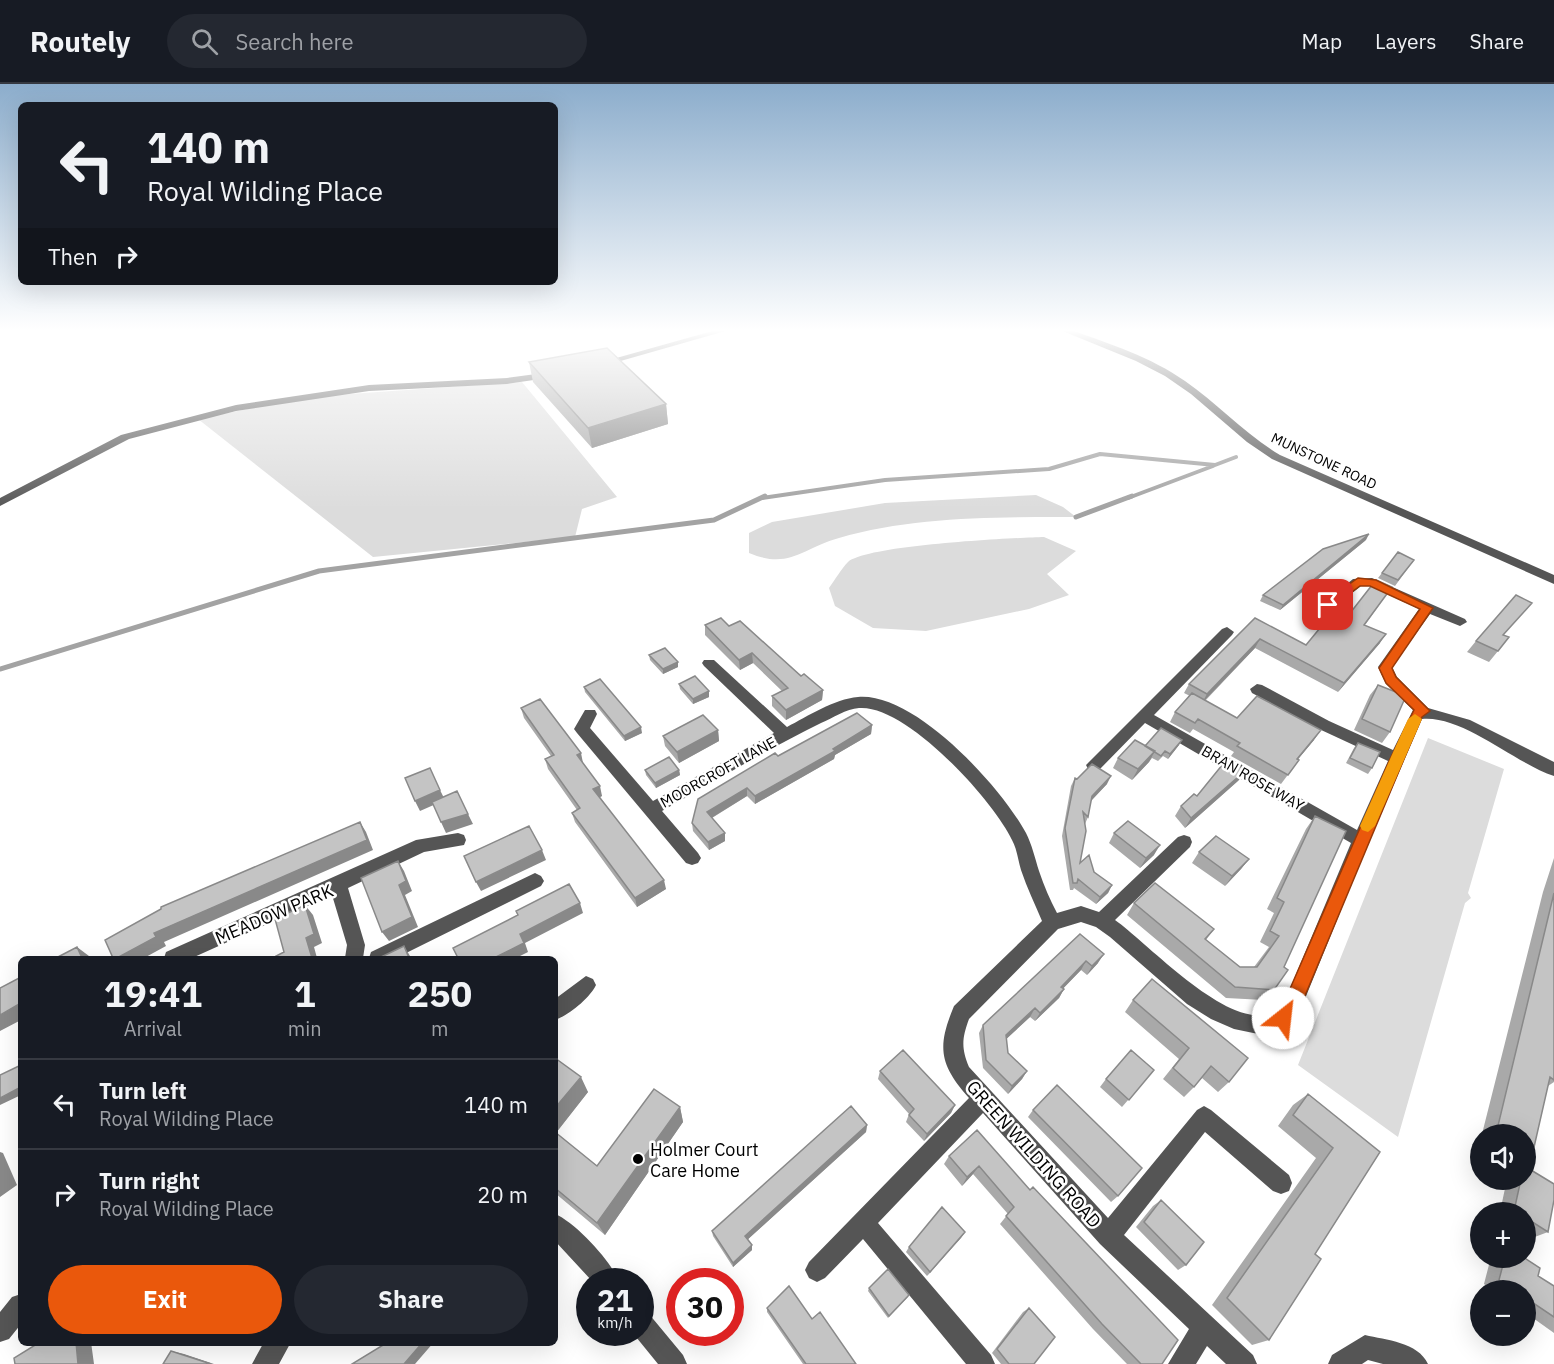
<!DOCTYPE html>
<html lang="en">
<head>
<meta charset="utf-8">
<style>
  :root { --surface:#171b24; --page:#242831; --text:#f1f3f6; --muted:#9ea1a6; --line:#363941; --accent:#ea580c }
  body { margin:0; font-family:"IBM Plex Sans",sans-serif; background:var(--page); color:var(--text); height:100vh; display:flex; flex-direction:column; font-size:22px; white-space:nowrap }
  * { box-sizing:border-box; margin:0 }
  p { font-size:20px; color:var(--muted) }
  .icon { flex:none; width:33px; height:33px; fill:none; stroke:currentColor; stroke-width:2; stroke-linecap:round; stroke-linejoin:round }
  .map { position:relative; flex:1; overflow:hidden }
  .drawer { position:absolute; left:18px; top:872px; width:540px; height:390px; display:flex; flex-direction:column; background:var(--surface); border-radius:9px; box-shadow:0 6px 24px #0002 }
  .drawer>* { flex:none }
  .guide { position:absolute; left:18px; top:18px; width:540px; height:183px; border-radius:9px; box-shadow:0 6px 24px #0002; background:#171b24; color:var(--text); overflow:hidden }
  .buttons { position:absolute; left:1470px; top:1040px; display:grid; gap:12px }
  .buttons a { display:grid; place-items:center; width:66px; height:66px; border-radius:50%; background:var(--surface); box-shadow:0 6px 24px #0002; font-size:30px }
  .speed { position:absolute; left:576px; top:1184px; display:flex; gap:12px; font-size:30px; font-weight:700; text-align:center }
  .speed>* { display:grid; place-content:center; width:78px; height:78px; border-radius:50%; background:var(--surface); box-shadow:0 6px 24px #0002; line-height:1 }
  .speed small { font-size:15px; font-weight:400 }
  .speed .limit { border:9px solid #d22; background:#fff; color:#111 }
  .pin { position:absolute; display:grid; place-items:center; width:51px; height:51px; color:#fff; margin:-26px; border-radius:12px; box-shadow:0 3px 9px #0006 }
  .me { position:absolute; width:66px; margin:-33px; rotate:29deg; stroke-linejoin:round; filter:drop-shadow(0 0 4px #0008) }
  .turn { display:flex; align-items:center; gap:21px; height:126px; padding:0 30px; font-size:27px }
  .turn .icon { width:78px; height:78px; stroke-width:2.5 }
  .turn b { display:block; font-size:42px; line-height:51px }
  .then { display:flex; align-items:center; height:57px; padding:0 30px; background:#0003; gap:12px; font-size:22px }
  .eta { display:flex; justify-content:space-evenly; align-items:center; height:102px; text-align:center }
  .eta b { font-size:36px; font-weight:700; line-height:42px }
  .primary-button { display:flex; gap:12px; margin-top:auto; padding:12px 30px }
  .primary-button a { flex:1; height:69px; border-radius:36px; background:var(--accent); color:#fff; font-size:24px; font-weight:700; line-height:69px; text-align:center }
  .primary-button a+a { background:var(--page); color:var(--text) }
  ul { padding:0; list-style:none }
  li { display:flex; align-items:center; gap:18px; height:90px; padding:0 30px; border-top:2px solid var(--line) }
  li div { flex:1 }
  li b { display:block; font-size:22px }
  li em { font-style:normal }
  header { display:flex; align-items:center; gap:36px; box-sizing:border-box; height:84px; padding:0 30px; background:var(--surface); border-bottom:2px solid var(--line) }
  header strong { font-size:28px }
  nav { display:flex; gap:33px; margin-inline-start:auto; font-size:21px }
  .search { width:420px; height:54px; background:var(--page); display:flex; align-items:center; gap:15px; box-sizing:border-box; padding:0 21px; border-radius:33px; color:var(--muted); font-size:22px }
  .map>svg:first-child { display:block }
  .green { fill:#dcdcdc }
  .lines { fill:none; stroke-linecap:round; stroke-linejoin:round }
  .stream-far1 { stroke:#a3a3a3; stroke-width:4 }
  .stream { stroke:#a3a3a3; stroke-width:5 }
  .minor { fill:#555; fill-rule:evenodd }
  .wall { fill:#a9a9a9 }
  .shaded-wall { fill:#898989 }
  .building { fill:#c4c4c4; stroke:#898989; stroke-width:1.5 }
  .route { fill:#ea580c; stroke:#983908; stroke-width:1.5 }
  .slow { fill:#f59e0b }
  .poi-dot { fill:#000; stroke:#fff; stroke-width:2 }
  .labels { text-anchor:middle; dominant-baseline:central; stroke-width:5; stroke-linejoin:round; paint-order:stroke }
  .far-street-label { font-size:14px; fill:#000; stroke:#fff }
  .street-label { font-size:15px; fill:#000; stroke:#fff }
  .near-street-label { font-size:18px; fill:#000; stroke:#fff }
  .near-poi-label { font-size:18px; fill:#000; stroke:#fff; text-anchor:start }
</style>
</head>
<body>
<header>
<strong>Routely</strong>
<div class="search"><svg class="icon" aria-label="search" viewBox="0 0 24 24"><circle cx="10" cy="10" r="6"/><path d="M15 15l6 6"/></svg>Search here</div>
<nav><a>Map</a><a>Layers</a><a>Share</a></nav>
</header>
<div class="map">
<svg width="1554" height="1280" viewBox="0 0 1554 1280">
  <rect width="100%" height="100%" fill="#fff"/>
  <!-- green -->
  <path class="green" d="M522,298L617,413L582,425L575,453L373,473L198,335L307,313Z
    M1036,411L1063,423L1076,433C999,433 913,432 839,454C802,464 790,486 749,469V449L772,438L885,419Z
    M1044,453L1076,467L1047,490L1069,511L1029,525L926,547L873,544L835,522L829,504C835,496 841,485 848,478C868,461 1011,454 1044,453Z
    M1428,654L1504,685L1468,809L1471,814L1465,819L1398,1053L1298,981Z"/>
  <g class="lines">
    <!-- stream-far1 -->
    <path class="stream-far1" d="M762,414L885,396L1049,385L1100,370L1215,381L1236,373
      M1128,414L1213,382"/>
    <!-- stream -->
    <path class="stream" d="M1076,433L1132,412
      M0,585L319,487L714,436L765,412"/>
    <!-- minor -->
    <path class="minor" d="M716,246H729L603,282L595,280Z
      M1060,246H1071C1110,260 1151,273 1185,297C1218,320 1245,350 1280,371L1554,491V500L1272,375L1247,358L1191,310L1165,292L1136,277Z
      M551,288L556,291L554,293L507,300L369,307L236,327L129,355L0,422V414L121,351L236,321L369,301L507,294Z
      M1372,494L1465,535L1467,538L1460,542L1430,530L1392,583L1397,593L1428,624L1470,636L1554,678V692C1516,680 1463,631 1422,635L1363,772L1300,927L1289,942L1263,951L1234,945L1211,935L1187,920L1110,853L1096,843L1081,838L1058,845L969,935C962,954 961,964 969,983L1108,1134L1197,1026L1204,1022L1211,1026L1289,1091L1292,1099L1289,1107L1281,1110L1273,1107L1205,1048L1124,1151L1253,1271L1257,1280H1226L1207,1262L1196,1280H1168L1189,1245L1100,1160L983,1029L878,1139L991,1271L995,1280H966L863,1155L825,1194L817,1198L809,1194L805,1186L809,1178L969,1014C939,980 937,963 954,922L1042,837C1035,820 1027,804 1021,786C1018,776 1017,765 1012,756C993,716 906,620 859,624C846,625 833,634 821,639C766,666 715,697 662,727L698,769L701,774L698,779L692,781L686,779L577,649L574,645L585,626H595L597,630L590,644L653,717L774,649L704,582L702,579L704,576H714L787,643C808,632 834,615 858,613C915,608 1001,703 1026,749C1032,761 1035,774 1039,787C1044,802 1050,816 1057,829L1081,822L1099,828L1178,753L1184,751L1190,753L1192,758L1190,763L1115,836C1149,860 1231,950 1274,928C1280,925 1283,918 1286,914L1351,759L1145,639L1100,685H1088L1086,681L1222,545L1227,543L1234,548L1232,551L1154,631L1357,746L1388,677L1319,645L1252,609L1250,605L1257,600L1262,601L1329,637L1393,666L1413,626L1386,600L1378,583L1419,525L1370,502H1361L1333,524L1328,525L1321,521L1353,495Z
      M458,749L464,751L466,756L464,761L424,768L348,804L365,861L363,874H345L347,861L332,811L192,874H164L166,868L416,756Z
      M535,789L541,792L544,797L541,802L396,874H369L371,868Z
      M586,892L593,895L596,901C590,914 569,931 555,936V915Z
      M555,1130C575,1138 611,1177 619,1197H592L555,1157Z
      M21,1210V1240L9,1255L0,1258V1228L12,1213Z
      M640,1227L649,1230L683,1271L687,1280H658L632,1248H640Z
      M1365,1251C1386,1256 1418,1258 1428,1280H1383L1368,1276L1362,1280H1328L1332,1271Z
      M264,1258H291L279,1280H252Z"/>
  </g>
  <!-- wall -->
  <path class="wall" d="M529,278L666,320L668,340L592,364L533,298Z
    M1366,456L1280,526L1260,517L1263,511Z
    M1414,476L1395,502L1378,494L1382,489Z
    M1392,503L1365,541L1380,559L1338,608L1255,564L1205,617L1237,634L1314,656L1297,676H1299L1281,700L1231,672L1234,668L1193,645L1190,649L1170,638L1175,628L1190,612L1184,609L1189,600L1255,534L1306,561L1347,533Z
    M705,541L729,542L823,606L822,616L786,636L772,622V612L782,607L753,579L740,586L705,551Z
    M1504,551L1498,567L1489,578L1467,568L1476,557Z
    M649,571L678,578V583L663,590L650,576Z
    M679,600L709,607V613L693,620L680,605Z
    M1378,601L1390,648L1382,659L1354,646L1370,611Z
    M584,603L642,649L625,657L585,608Z
    M521,624L583,679L602,712L600,713L666,805L637,823L575,738L572,729L577,726L548,685L545,675L551,672L524,634Z
    M872,641L871,650L835,671L834,675L755,720L747,712L712,734L725,749V757L709,766L693,747L692,739L778,672Z
    M718,646L719,657L679,679L665,662L663,652Z
    M1358,659L1372,684L1368,690L1346,679L1354,664Z
    M1179,661L1168,675L1163,672L1158,677L1152,674L1149,678L1132,696L1113,684L1118,674L1145,662Z
    M645,686H679L680,691L656,704L646,691Z
    M1075,694L1107,700L1091,717L1088,733L1085,740L1080,779L1112,801L1108,809L1096,820L1074,804L1073,806H1070L1062,752L1071,702Z
    M1239,696L1185,744L1175,732L1181,722L1197,712Z
    M1315,732L1274,906L1264,916L1226,914L1127,831L1134,819L1214,845L1206,856L1240,883H1254L1269,863L1260,858L1274,829L1267,825L1306,745Z
    M1114,749L1154,771L1140,784L1109,759Z
    M1199,768L1249,775L1241,785L1225,802L1192,779Z
    M1554,774V998L1548,1002L1532,1072L1526,1075V1050H1482L1543,808Z
    M1080,850L1098,879L1087,891L1081,886L1063,904L1064,905L1059,914L1035,937L1030,933L1006,955L1008,969L1027,987L1022,995L1008,1010L983,984L979,949L983,941Z
    M1133,916L1229,998L1218,1008L1202,994L1194,1003L1184,1013L1163,995L1179,975L1125,928Z
    M555,974L588,1008L556,1049L597,1082L680,1023L683,1038L605,1151L555,1109Z
    M1154,986L1122,1023L1100,1003L1106,995Z
    M880,987L955,1021L951,1029L924,1057L906,1038L909,1030L878,995Z
    M1308,1010L1380,1068L1315,1170L1269,1256L1252,1261L1212,1221L1316,1074L1278,1042L1293,1021Z
    M1033,1026L1118,1112L1111,1118L1028,1033Z
    M867,1041L866,1048L747,1156L752,1161V1166L733,1183L713,1152L712,1147Z
    M977,1046L1162,1280H1127L1093,1245L1000,1140L1008,1130L973,1090L962,1102L944,1080L949,1072Z
    M1507,1095H1526L1548,1148L1532,1154L1526,1150V1128H1500Z
    M1161,1116L1186,1181L1178,1186L1136,1143L1153,1122Z
    M965,1148L927,1192L906,1168L909,1163Z
    M1491,1173H1523L1538,1192L1554,1202V1249L1526,1229V1206H1492L1484,1200Z
    M869,1204L908,1213L888,1234L868,1207Z
    M767,1224L812,1235L856,1280H803L767,1228Z
    M1029,1224L1034,1280H1001L992,1269L1023,1228Z"/>
  <!-- shaded-wall -->
  <path class="shaded-wall" d="M666,320L668,340L592,364L588,344Z
    M1369,450L1366,456L1280,526L1283,521Z
    M1386,550L1380,559L1338,608L1344,599Z
    M1260,555L1255,564L1202,619L1207,610Z
    M752,569L753,579L740,586L739,576Z
    M678,578V583L663,590V585Z
    M823,606L822,616L786,636V626Z
    M709,607V613L693,620V615Z
    M872,641L871,650L835,671L834,675L755,720V712Z
    M641,643L642,649L625,657L624,652Z
    M718,646L719,657L679,679L677,668Z
    M1321,646L1314,656L1290,685L1297,675Z
    M1182,656L1179,661L1168,675L1170,670Z
    M1155,667L1149,678L1132,696L1138,685Z
    M581,669L583,679L577,671Z
    M679,686L680,691L656,704L655,699Z
    M1246,686L1239,696L1185,744L1191,734Z
    M1111,692L1107,700L1088,720L1092,712Z
    M600,702L602,712L596,715L593,705Z
    M747,704V712L708,736L707,728Z
    M440,706L445,716L420,727L415,717Z
    M468,730L473,740L446,749L441,738Z
    M360,738L366,748L373,766L164,858L166,862L144,874H117L154,849Z
    M725,749V757L709,766L708,758Z
    M1160,761L1154,771L1140,784L1146,774Z
    M542,766L546,776L481,807L476,798Z
    M1249,775L1241,785L1225,802L1232,792Z
    M398,777L404,787L412,807L405,811L418,843L389,857L382,848L399,801Z
    M664,796L666,805L637,823L635,814Z
    M1112,801L1108,809L1096,820L1100,813Z
    M580,819L583,829L525,859L528,868L516,874H494L520,850Z
    M305,821L313,831L322,859L314,863L317,874H312L306,854Z
    M404,862L410,872L411,874H409Z
    M77,863L89,872L90,874H82Z
    M1104,870L1098,879L1087,891L1092,882Z
    M1086,877L1081,886L1056,912L1061,903Z
    M1064,905L1059,914L1035,937L1040,929Z
    M21,919V936L0,947V931Z
    M1035,924L1030,933L1001,960L1006,951Z
    M1027,987L1022,995L1008,1010L1012,1002Z
    M581,993L588,1008L555,1050V1024Z
    M21,1003V1011L0,1021V1014Z
    M955,1021L951,1029L924,1057L927,1050Z
    M680,1023L683,1038L605,1151L597,1139Z
    M867,1041L866,1048L746,1157L745,1152Z
    M0,1068L3,1069L17,1101L0,1113Z
    M979,1082L973,1090L962,1102L967,1093Z
    M965,1148L961,1154L927,1192L930,1188Z
    M752,1161V1166L733,1183V1179Z
    M76,1258H91L94,1280H78Z
    M423,1258H434L415,1280H404Z
    M171,1267L184,1270L214,1280H211Z"/>
  <!-- building -->
  <path class="building" d="M607,264L666,320L588,344L529,278Z
    M1369,450L1283,521L1263,511L1323,465Z
    M1398,468L1414,476L1398,496L1382,489Z
    M1376,496L1392,503L1364,541L1386,550L1344,599L1260,555L1207,610L1189,600L1255,534L1306,561L1334,527L1347,533Z
    M1516,511L1532,519L1503,551L1509,553L1498,567L1476,557Z
    M721,534L729,542L740,537L801,592L804,590L823,606L786,626L772,612L788,604L752,569L739,576L705,541Z
    M665,564L678,578L663,585L649,571Z
    M695,592L709,607L693,615L679,600Z
    M600,595L641,643L624,652L584,603Z
    M1378,601L1406,612L1390,648L1362,635Z
    M1192,609L1237,634L1257,612L1321,646L1297,675L1299,676L1288,691L1237,662L1240,659L1198,635L1195,639L1175,628Z
    M540,615L581,669L577,671L600,702L593,705L664,796L635,814L572,729L580,724L545,675L554,671L521,624Z
    M857,629L872,641L833,665L835,667L755,712L747,704L707,728L725,749L708,758L692,739L698,715L775,669L778,672Z
    M703,631L718,646L677,668L663,652Z
    M1161,644L1182,656L1170,670L1165,667L1161,672L1145,662Z
    M1135,656L1155,667L1138,685L1118,674Z
    M1358,659L1380,668L1372,684L1350,674Z
    M669,673L679,686L655,699L645,686Z
    M1227,675L1246,686L1191,734L1181,722L1194,710L1197,712Z
    M1092,680L1111,692L1092,712L1088,733L1083,728L1086,747L1080,779L1089,771L1094,788L1112,801L1100,813L1078,795L1077,799H1073L1065,744L1075,694L1077,695Z
    M430,684L440,706L415,717L405,694Z
    M457,707L468,730L441,738L432,718Z
    M1315,732L1346,747L1284,883L1288,886L1274,906L1235,903L1134,819L1155,799L1214,845L1205,855L1240,883H1257L1279,852L1270,847L1284,818L1277,814Z
    M1128,737L1160,761L1146,774L1114,749Z
    M360,738L367,756L154,849L156,853L117,874H113L105,856L161,825V823Z
    M529,742L542,766L476,798L464,772Z
    M1216,752L1249,775L1232,792L1199,768Z
    M398,777L406,797L399,801L412,833L382,848L361,794Z
    M569,800L580,819L520,850L524,859L494,874H458L453,864L518,831L516,827Z
    M1554,809V996L1550,993L1532,1072L1526,1068V1050H1496Z
    M305,821L314,850L306,854L312,874H277L276,872L284,868L275,835Z
    M1080,850L1104,870L1092,882L1086,877L1061,903L1064,905L1040,929L1035,924L1006,951L1008,969L1027,987L1012,1002L986,976L983,941Z
    M404,862L409,874H379Z
    M77,863L82,874H56Z
    M21,893V919L0,931V904Z
    M1152,895L1248,974L1229,998L1211,982L1194,1003L1173,984L1189,964L1133,916Z
    M903,966L955,1021L927,1050L909,1031L914,1025L880,987Z
    M1131,966L1154,986L1129,1016L1106,995Z
    M555,974L581,993L555,1024Z
    M21,981V1003L0,1014V991Z
    M1057,1001L1142,1084L1118,1112L1033,1026Z
    M654,1005L680,1023L597,1139L555,1104V1048L597,1082Z
    M1308,1010L1380,1068L1315,1170L1321,1175L1269,1256L1227,1214L1333,1064L1293,1031Z
    M851,1022L867,1041L745,1152L752,1161L733,1179L712,1147Z
    M977,1046L1030,1106L1033,1103L1178,1256L1162,1280H1141L1102,1240L1006,1132L1014,1123L979,1082L967,1093L949,1072Z
    M1526,1083L1554,1100V1116L1548,1148L1526,1134V1128L1514,1127L1521,1095H1526Z
    M1161,1116L1204,1158L1186,1181L1144,1138Z
    M942,1123L965,1148L930,1188L909,1163Z
    M1505,1173H1523L1540,1184L1538,1192L1554,1202V1233L1526,1214V1206H1514L1499,1196Z
    M888,1185L909,1211L889,1232L869,1204Z
    M789,1202L812,1235L820,1228L856,1280H806L767,1224Z
    M1029,1224L1055,1253L1034,1280H1009L997,1265Z
    M40,1258H76L78,1280H15L14,1274Z
    M388,1258H423L404,1280H352Z
    M171,1267L211,1280H163Z"/>
  <!-- sky -->
  <linearGradient id="sky" x2="0" y2="1"><stop stop-color="#8cadcc"/><stop offset="0.58" stop-color="#fff"/><stop offset="1" stop-color="#fff" stop-opacity="0"/></linearGradient>
  <rect width="1554" height="425" fill="url(#sky)"/>
  <!-- route -->
  <path class="route" d="M1358,494L1376,496L1433,524L1392,584L1396,593L1430,627L1422,633L1404,675L1299,926L1290,940L1283,943L1277,940L1274,934L1286,914L1390,675L1414,626L1386,599L1379,584L1420,525L1370,502H1360L1332,523H1324V518Z"/>
  <!-- slow -->
  <path class="slow" d="M1415,630L1422,635L1375,742L1368,748L1362,746L1360,742L1408,635Z"/>
  <!-- markers -->
  <circle class="poi-dot" cx="638" cy="1075" r="6"/>
  <g class="labels">
    <!-- far-street labels -->
    <g class="far-street-label">
      <text transform="translate(1324 377) rotate(25)">MUNSTONE ROAD</text>
    </g>
    <!-- street labels -->
    <g class="street-label">
      <text transform="translate(718 688) rotate(-29)">MOORCROFT LANE</text>
      <text transform="translate(1253 694) rotate(30)">BRAN ROSE WAY</text>
    </g>
    <!-- near-street labels -->
    <g class="near-street-label">
      <text transform="translate(274 830) rotate(-23)">MEADOW PARK</text>
      <text transform="translate(1034 1070) rotate(48)">GREEN WILDING ROAD</text>
    </g>
    <!-- near-poi labels -->
    <g class="near-poi-label">
      <text x="650" y="1065">Holmer Court<tspan x="650" dy="21">Care Home</tspan></text>
    </g>
  </g>
</svg>
<div class="buttons">
<a><svg class="icon" aria-label="sound" viewBox="0 0 24 24"><path d="M4 9h4l5-4v14l-5-4H4zM17 9q2 3 0 6"/></svg></a>
<a>+</a>
<a>−</a>
</div>
<div class="speed"><div>21<small>km/h</small></div><div class="limit">30</div></div>
<div class="pin" style="left:1328px;top:521px;background:#d93025"><svg class="icon" aria-label="arrive" viewBox="0 0 24 24"><path d="M6 21V4h12l-3 4 3 4H6"/></svg></div>
<svg class="me" style="left:1283px;top:934px" viewBox="-20 -20 40 40"><circle r="19" fill="#fff"/><path d="M0-13L10 11 0 6-10 11z" fill="#ea580c"/></svg>
<div class="guide">
<div class="turn"><svg class="icon" aria-label="left" viewBox="0 0 24 24"><path d="M17 20v-9H6M10 6l-5 5 5 5"/></svg><div><b>140 m</b>Royal Wilding Place</div></div>
<div class="then">Then<svg class="icon" aria-label="right" viewBox="0 0 24 24"><path d="M7 20v-9h11M14 6l5 5-5 5"/></svg></div>
</div>
<section class="drawer">
<div class="eta">
<div><b>19:41</b><p>Arrival</p></div>
<div><b>1</b><p>min</p></div>
<div><b>250</b><p>m</p></div>
</div>
<ul>
<li><svg class="icon" aria-label="left" viewBox="0 0 24 24"><path d="M17 20v-9H6M10 6l-5 5 5 5"/></svg><div><b>Turn left</b><p>Royal Wilding Place</p></div><em>140 m</em></li>
<li><svg class="icon" aria-label="right" viewBox="0 0 24 24"><path d="M7 20v-9h11M14 6l5 5-5 5"/></svg><div><b>Turn right</b><p>Royal Wilding Place</p></div><em>20 m</em></li>
</ul>
<div class="primary-button"><a>Exit</a><a>Share</a></div>
</section>
</div>
</body>
</html>
